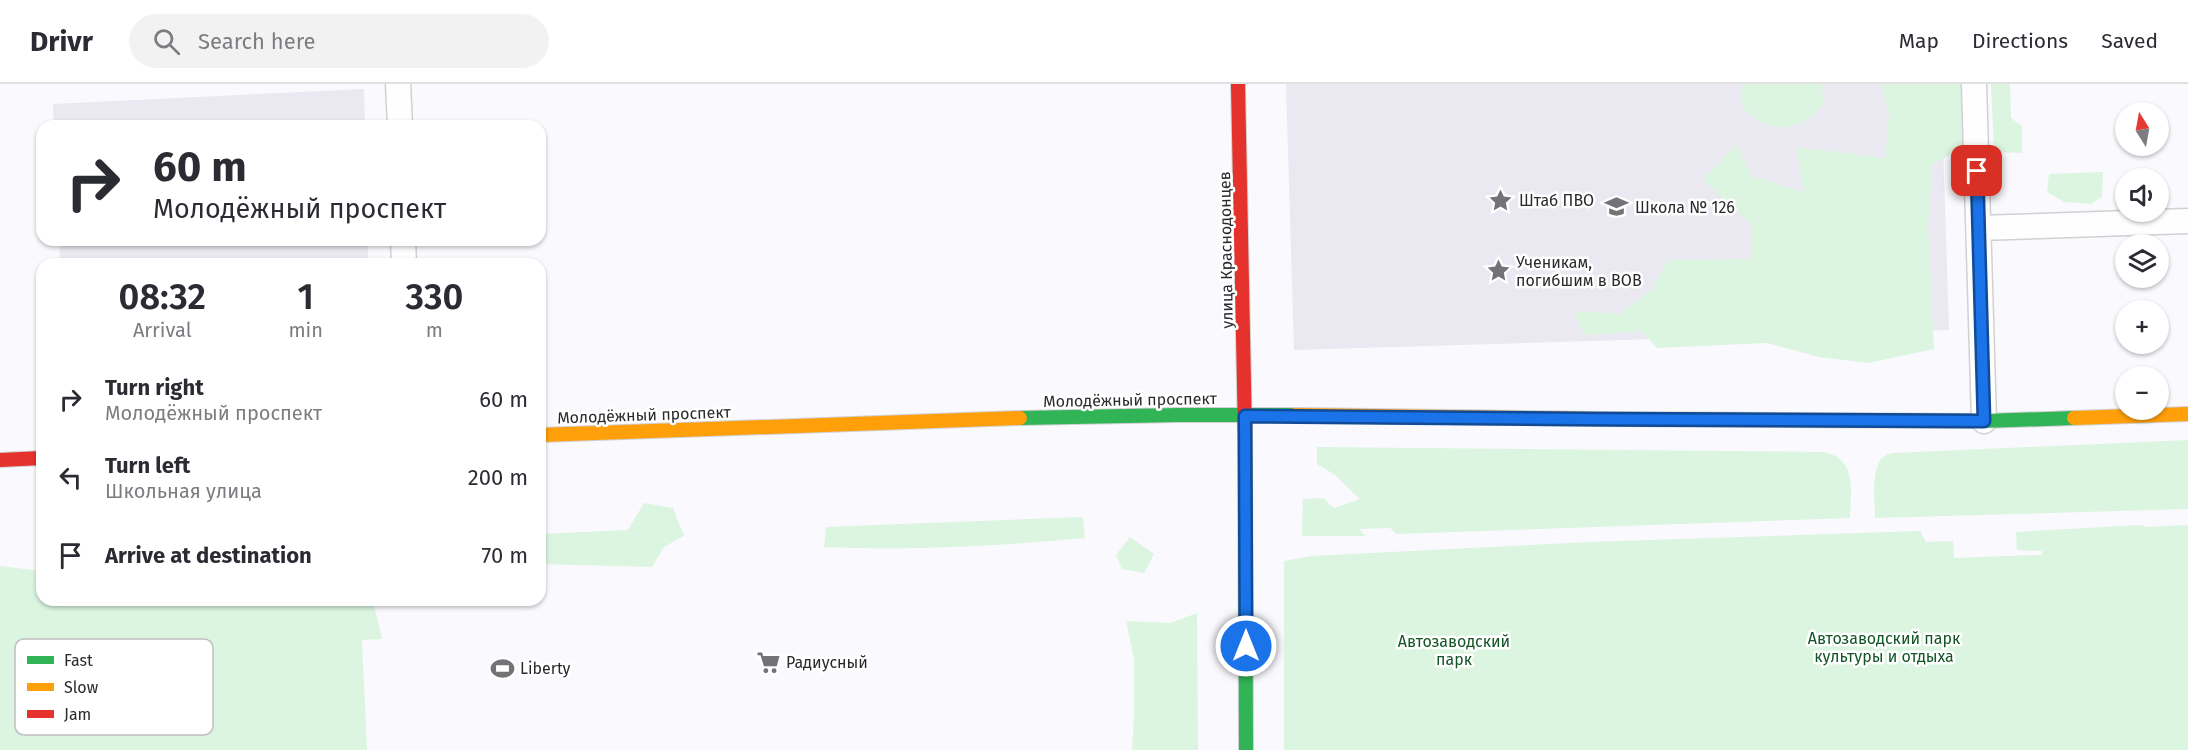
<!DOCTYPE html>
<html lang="en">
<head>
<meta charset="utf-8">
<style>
  :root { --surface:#fff; --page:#f2f2f3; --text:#2b2b33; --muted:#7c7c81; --line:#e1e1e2 }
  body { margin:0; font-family:"Fira Sans",sans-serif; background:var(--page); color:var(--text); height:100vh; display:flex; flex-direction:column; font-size:22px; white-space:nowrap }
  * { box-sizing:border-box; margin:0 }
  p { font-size:20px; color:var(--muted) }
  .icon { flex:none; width:33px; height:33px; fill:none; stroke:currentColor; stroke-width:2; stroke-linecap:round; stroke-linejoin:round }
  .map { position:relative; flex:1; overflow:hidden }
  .side { position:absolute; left:36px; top:174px; width:510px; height:348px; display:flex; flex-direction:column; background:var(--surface); border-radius:18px; box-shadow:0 2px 4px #0004 }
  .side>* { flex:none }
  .top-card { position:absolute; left:36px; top:36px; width:510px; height:126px; border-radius:18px; box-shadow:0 2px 4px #0004; background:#fff; color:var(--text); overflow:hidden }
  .needle { width:39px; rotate:349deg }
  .tools { position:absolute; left:2115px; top:18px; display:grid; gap:12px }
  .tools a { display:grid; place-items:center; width:54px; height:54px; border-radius:50%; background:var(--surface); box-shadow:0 2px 4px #0004; font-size:30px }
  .pin { position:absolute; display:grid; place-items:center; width:51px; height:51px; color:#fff; margin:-26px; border-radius:12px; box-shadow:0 3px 9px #0006 }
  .me { position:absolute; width:66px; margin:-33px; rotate:0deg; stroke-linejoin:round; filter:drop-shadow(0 0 4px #0008) }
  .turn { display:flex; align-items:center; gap:21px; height:126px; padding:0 18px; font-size:27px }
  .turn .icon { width:78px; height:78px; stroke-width:2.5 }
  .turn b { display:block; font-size:42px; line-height:51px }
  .eta { display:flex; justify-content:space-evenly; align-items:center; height:102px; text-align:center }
  .eta b { font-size:36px; font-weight:600; line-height:42px }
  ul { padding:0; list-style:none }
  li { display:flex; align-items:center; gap:18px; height:78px; padding:0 18px }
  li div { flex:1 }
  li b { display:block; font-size:22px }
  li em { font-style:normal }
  header { display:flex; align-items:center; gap:36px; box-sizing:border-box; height:84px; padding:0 30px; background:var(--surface); border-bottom:2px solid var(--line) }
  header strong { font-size:28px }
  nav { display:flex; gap:33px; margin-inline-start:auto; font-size:21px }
  .search { width:420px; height:54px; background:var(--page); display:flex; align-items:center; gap:15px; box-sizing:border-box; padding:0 21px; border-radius:33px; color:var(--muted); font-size:22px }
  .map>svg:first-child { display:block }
  .built { fill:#eae8f0 }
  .green { fill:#dbf5e0 }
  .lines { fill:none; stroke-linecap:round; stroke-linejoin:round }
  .street-casing { stroke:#d1d1d3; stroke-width:27 }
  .fast-casing { stroke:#d1d1d3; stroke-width:16 }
  .slow-casing { stroke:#d1d1d3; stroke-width:16 }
  .jam-casing { stroke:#d1d1d3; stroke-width:16 }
  .street { stroke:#fefeff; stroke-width:24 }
  .fast { stroke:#30b455; stroke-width:14 }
  .slow { stroke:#ff9f0a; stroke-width:14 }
  .jam { stroke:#e5322d; stroke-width:14 }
  .route-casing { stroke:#114b97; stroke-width:15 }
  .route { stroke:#1a73e8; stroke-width:10 }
  .labels { text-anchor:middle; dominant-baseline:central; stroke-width:5; stroke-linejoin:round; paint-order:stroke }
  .poi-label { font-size:16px; fill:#2a2a2c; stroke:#fff; text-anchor:start }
  .street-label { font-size:16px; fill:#2a2a2c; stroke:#fff }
  .park-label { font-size:16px; fill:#125425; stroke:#fff }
  .key { fill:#fff; stroke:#bfbfc0; stroke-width:1.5 }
  .key-label { font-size:16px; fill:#2a2a2c }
</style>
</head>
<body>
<header>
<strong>Drivr</strong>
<div class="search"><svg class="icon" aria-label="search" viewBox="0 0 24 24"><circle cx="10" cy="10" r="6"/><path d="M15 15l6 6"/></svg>Search here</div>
<nav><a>Map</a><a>Directions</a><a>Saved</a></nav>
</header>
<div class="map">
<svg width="2188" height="666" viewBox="0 0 2188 666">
  <rect width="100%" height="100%" fill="#faf9fd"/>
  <!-- built -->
  <path class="built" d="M1286,0H1941L1949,246L1294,266Z
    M364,5L365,42H54L53,20Z
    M59,156H368V180H60Z"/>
  <!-- green -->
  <path class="green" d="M1742,0H1822L1823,21C1799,49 1768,51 1742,23Z
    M1881,0H1964L1963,63L1932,81L1928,142L1934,265L1868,279L1819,273L1767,259L1657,264L1642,247L1584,251L1573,227L1619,230L1652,205L1668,176L1751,175V140L1703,96L1736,60L1752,92L1803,108L1797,63L1885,74L1889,32Z
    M1991,0H2010L2011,34L2022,42V69L1994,68Z
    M2103,88L2102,113L2091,120L2064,118L2047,108L2049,90Z
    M2188,356V425L1875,434C1875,419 1870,381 1885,372C1885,371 1893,369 1894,369Z
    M1317,363L1823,368C1857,373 1851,408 1850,434L1397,450L1390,444L1359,445L1366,452H1302L1303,415L1323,414L1334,424L1360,415L1335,391L1317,380Z
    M644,419L673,424L684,452L664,463L652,483L540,480V450L628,446Z
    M1083,433L1085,454C998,462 911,467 824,463L826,443Z
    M2140,441L2147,443L2188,441V666H1284V477L1311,472L1590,458L1920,447L1926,458L1953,457L1954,474L2035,471H2042V467L2017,466L2016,448Z
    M1130,453L1154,470L1144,489L1122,485L1116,471Z
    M0,482L42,487V516H375L374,521L382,555L362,556L367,666H0Z
    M1197,529L1198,666H1132L1134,634V575L1126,537L1171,539Z"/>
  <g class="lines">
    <defs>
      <path id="street" d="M398,0L400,42
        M1974,0L1984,337
        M1979,144L2188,137
        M403,156L404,180"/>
      <path id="fast" d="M1020,334L1179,331H1295
        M1599,335L1984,337L2074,334
        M1245,351L1246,666"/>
      <path id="slow" d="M1295,331L1599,335
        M2074,334L2188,330
        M540,351L1020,334"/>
      <path id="jam" d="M1238,0L1245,351
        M0,376L42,374"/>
    </defs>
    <!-- street casing -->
    <use href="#street" class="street-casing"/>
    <!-- fast casing -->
    <use href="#fast" class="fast-casing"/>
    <!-- slow casing -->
    <use href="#slow" class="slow-casing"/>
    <!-- jam casing -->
    <use href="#jam" class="jam-casing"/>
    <!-- street -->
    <use href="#street" class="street"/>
    <!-- fast -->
    <use href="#fast" class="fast"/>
    <!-- slow -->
    <use href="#slow" class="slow"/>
    <!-- jam -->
    <use href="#jam" class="jam"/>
  </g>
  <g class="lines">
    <defs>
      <path id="route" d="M1246,562L1245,332C1491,334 1738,337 1984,337L1977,87"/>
    </defs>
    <!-- route casing -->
    <use href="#route" class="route-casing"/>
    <!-- route -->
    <use href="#route" class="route"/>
  </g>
  <!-- icons -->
  <defs>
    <symbol id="sight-bare" viewBox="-9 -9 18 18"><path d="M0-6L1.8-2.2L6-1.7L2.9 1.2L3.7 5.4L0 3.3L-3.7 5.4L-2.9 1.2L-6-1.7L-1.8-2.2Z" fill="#737275" stroke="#fff" stroke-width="2.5" paint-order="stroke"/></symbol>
    <symbol id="school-bare" viewBox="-9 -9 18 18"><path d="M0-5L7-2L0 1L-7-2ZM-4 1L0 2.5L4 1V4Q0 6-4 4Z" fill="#737275" stroke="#fff" stroke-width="2.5" paint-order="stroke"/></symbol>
    <symbol id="supermarket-bare" viewBox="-9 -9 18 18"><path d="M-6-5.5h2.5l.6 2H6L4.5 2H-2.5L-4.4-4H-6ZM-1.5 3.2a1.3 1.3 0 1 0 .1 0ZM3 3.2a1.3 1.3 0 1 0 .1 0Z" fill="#737275" stroke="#fff" stroke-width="2.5" paint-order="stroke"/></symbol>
    <symbol id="stadium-bare" viewBox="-9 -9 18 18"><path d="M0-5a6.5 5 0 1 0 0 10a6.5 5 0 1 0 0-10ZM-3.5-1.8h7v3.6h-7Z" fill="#737275" stroke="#fff" stroke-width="2.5" paint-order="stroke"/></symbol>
  </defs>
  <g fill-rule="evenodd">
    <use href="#sight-bare" x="1484" y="100" width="33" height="33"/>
    <use href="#school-bare" x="1600" y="106" width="33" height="33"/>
    <use href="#sight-bare" x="1482" y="170" width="33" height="33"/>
    <use href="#supermarket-bare" x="752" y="562" width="33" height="33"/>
    <use href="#stadium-bare" x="486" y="568" width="33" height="33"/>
  </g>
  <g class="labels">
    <!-- poi labels -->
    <g class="poi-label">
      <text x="1519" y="116">Штаб ПВО</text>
      <text x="1635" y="123">Школа № 126</text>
      <text x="1516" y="178">Ученикам,<tspan x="1516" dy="18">погибшим в ВОВ</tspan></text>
      <text x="786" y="578">Радиусный</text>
      <text x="520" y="584">Liberty</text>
    </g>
    <!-- street labels -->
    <g class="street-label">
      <text transform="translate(1226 166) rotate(-91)">улица Краснодонцев</text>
      <text transform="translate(1130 316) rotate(-1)">Молодёжный проспект</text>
      <text transform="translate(644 331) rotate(-2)">Молодёжный проспект</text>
    </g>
    <!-- park labels -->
    <g class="park-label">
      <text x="1884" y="554">Автозаводский парк<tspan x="1884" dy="18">культуры и отдыха</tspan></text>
      <text x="1454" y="557">Автозаводский<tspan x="1454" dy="18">парк</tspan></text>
    </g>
  </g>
  <!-- legend -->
  <rect x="15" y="555" width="198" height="96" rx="9" class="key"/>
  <rect x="27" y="572" width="27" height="8" fill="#30b455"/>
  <rect x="27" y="599" width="27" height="8" fill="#ff9f0a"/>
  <rect x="27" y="626" width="27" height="8" fill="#e5322d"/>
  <g class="key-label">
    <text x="64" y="582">Fast</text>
    <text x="64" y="609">Slow</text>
    <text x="64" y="636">Jam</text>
  </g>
</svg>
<div class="tools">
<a><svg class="needle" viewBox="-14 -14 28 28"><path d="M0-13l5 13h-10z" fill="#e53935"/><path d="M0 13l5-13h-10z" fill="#7c7c81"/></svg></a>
<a><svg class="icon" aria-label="sound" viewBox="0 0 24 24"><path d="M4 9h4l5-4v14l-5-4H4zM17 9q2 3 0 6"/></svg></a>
<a><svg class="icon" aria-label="layers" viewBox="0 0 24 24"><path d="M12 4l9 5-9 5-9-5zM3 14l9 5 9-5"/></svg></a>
<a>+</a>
<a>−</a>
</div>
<div class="pin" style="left:1977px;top:87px;background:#d93025"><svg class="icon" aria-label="arrive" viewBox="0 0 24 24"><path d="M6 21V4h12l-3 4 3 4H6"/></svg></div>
<svg class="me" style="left:1246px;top:562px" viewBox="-20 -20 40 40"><circle r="17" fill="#1a73e8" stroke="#fff" stroke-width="3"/><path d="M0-11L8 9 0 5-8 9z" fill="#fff"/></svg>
<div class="top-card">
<div class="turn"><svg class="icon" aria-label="right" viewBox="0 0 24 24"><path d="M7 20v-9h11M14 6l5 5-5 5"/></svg><div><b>60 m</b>Молодёжный проспект</div></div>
</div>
<section class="side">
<div class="eta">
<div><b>08:32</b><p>Arrival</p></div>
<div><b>1</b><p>min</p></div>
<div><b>330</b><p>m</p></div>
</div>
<ul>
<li><svg class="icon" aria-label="right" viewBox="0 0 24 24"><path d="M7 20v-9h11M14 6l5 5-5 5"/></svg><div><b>Turn right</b><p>Молодёжный проспект</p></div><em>60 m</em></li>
<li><svg class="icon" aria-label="left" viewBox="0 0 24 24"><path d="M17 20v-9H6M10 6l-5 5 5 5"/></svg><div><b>Turn left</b><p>Школьная улица</p></div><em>200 m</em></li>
<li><svg class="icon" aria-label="arrive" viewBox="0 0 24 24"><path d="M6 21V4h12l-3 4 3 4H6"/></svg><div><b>Arrive at destination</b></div><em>70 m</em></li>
</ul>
</section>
</div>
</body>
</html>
